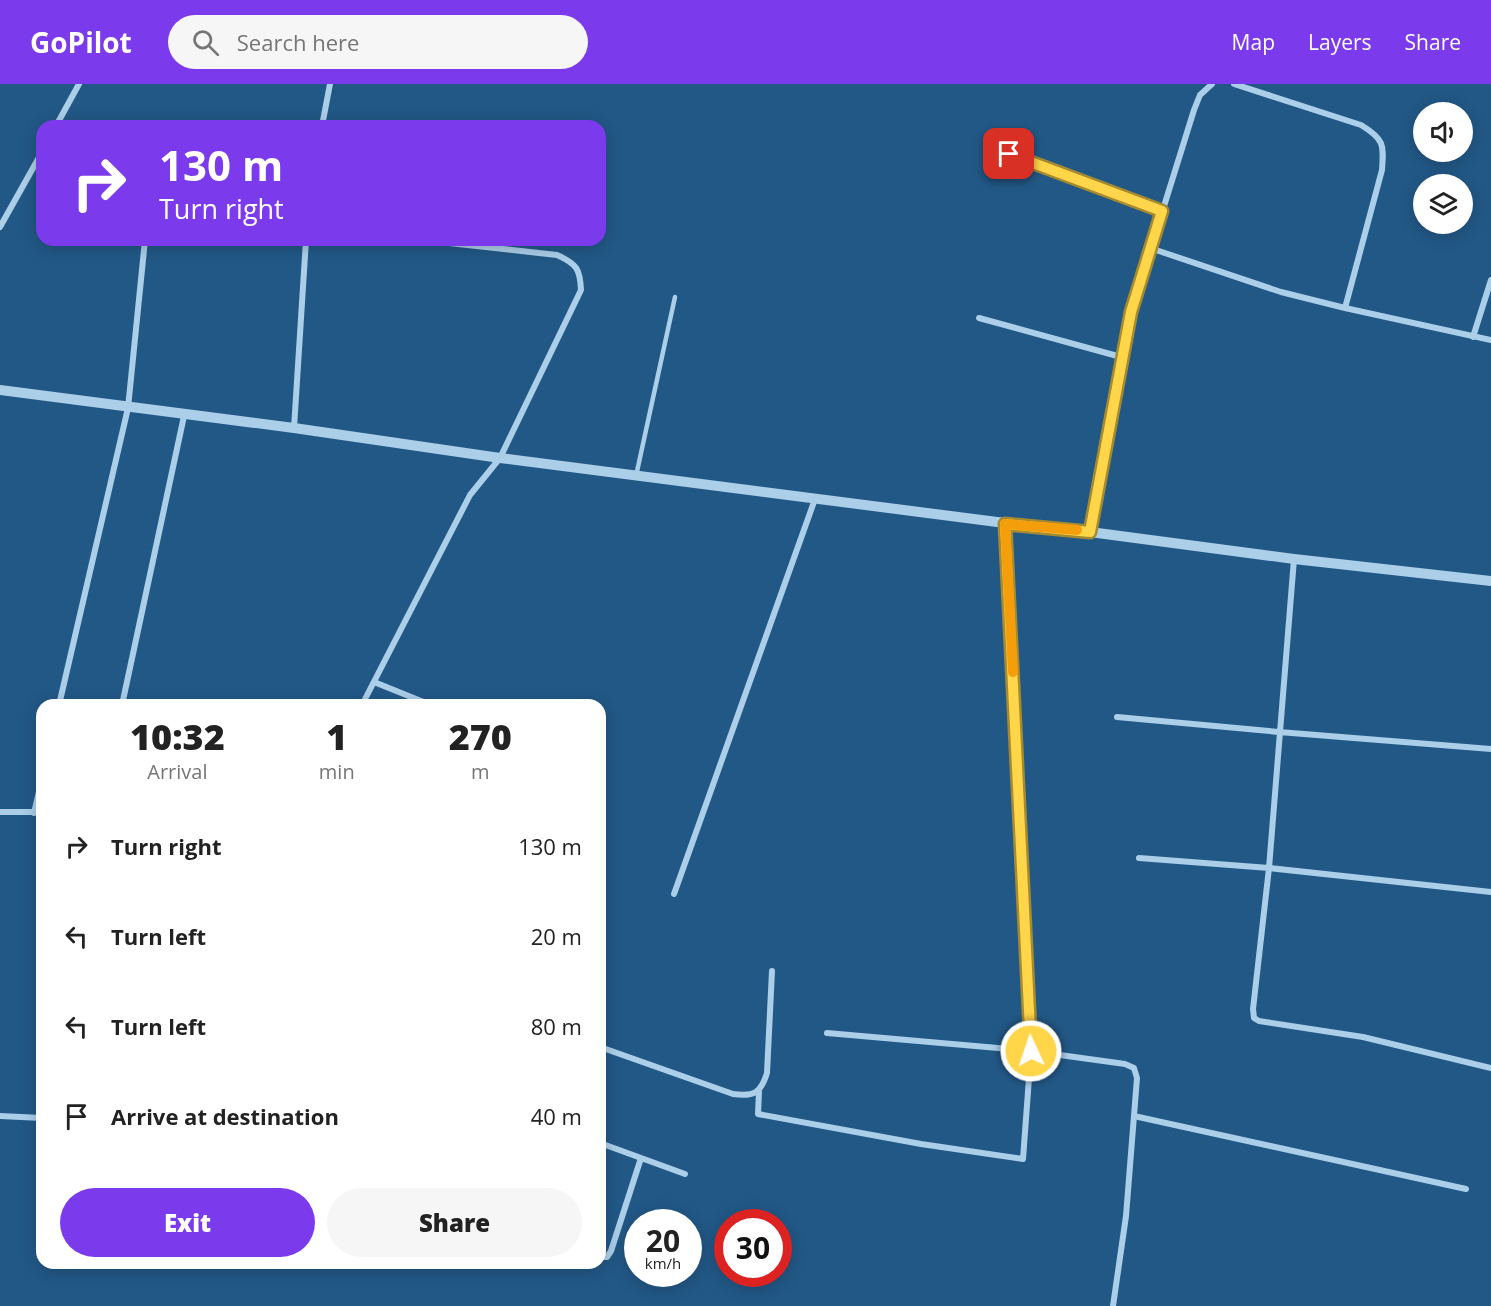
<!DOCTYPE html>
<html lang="en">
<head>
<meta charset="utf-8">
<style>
  :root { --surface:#fff; --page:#f6f6f6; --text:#222; --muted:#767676; --accent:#7c3aed }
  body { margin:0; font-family:"Open Sans",sans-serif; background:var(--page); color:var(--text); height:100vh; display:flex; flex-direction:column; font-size:22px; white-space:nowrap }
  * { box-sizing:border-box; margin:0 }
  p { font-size:20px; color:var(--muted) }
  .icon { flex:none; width:33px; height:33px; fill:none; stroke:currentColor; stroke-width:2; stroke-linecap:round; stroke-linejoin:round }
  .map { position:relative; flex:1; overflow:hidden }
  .details { position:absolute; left:36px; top:615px; width:570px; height:570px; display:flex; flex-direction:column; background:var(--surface); border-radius:18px; box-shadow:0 3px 15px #0003 }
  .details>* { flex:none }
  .guide { position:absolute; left:36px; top:36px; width:570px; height:126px; border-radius:18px; box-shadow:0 3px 15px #0003; background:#7c3aed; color:#fff; overflow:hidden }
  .controls { position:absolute; left:1413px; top:18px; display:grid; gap:12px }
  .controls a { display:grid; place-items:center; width:60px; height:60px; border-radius:50%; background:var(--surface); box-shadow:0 3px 15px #0003; font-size:30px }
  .speed { position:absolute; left:624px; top:1125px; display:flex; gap:12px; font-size:30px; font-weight:700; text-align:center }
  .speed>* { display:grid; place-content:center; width:78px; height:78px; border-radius:50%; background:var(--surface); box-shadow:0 3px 15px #0003; line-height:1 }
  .speed small { font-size:15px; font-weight:400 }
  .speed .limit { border:9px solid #d22; background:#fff; color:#111 }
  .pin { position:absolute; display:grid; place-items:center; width:51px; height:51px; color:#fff; margin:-26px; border-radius:12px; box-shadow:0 3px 9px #0006 }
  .me { position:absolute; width:66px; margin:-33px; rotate:357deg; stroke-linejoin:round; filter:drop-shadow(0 0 4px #0008) }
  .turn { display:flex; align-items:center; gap:21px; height:126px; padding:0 24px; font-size:27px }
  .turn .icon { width:78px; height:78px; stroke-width:2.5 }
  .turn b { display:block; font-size:42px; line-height:51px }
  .eta { display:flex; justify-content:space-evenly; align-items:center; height:102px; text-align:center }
  .eta b { font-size:36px; font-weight:800; line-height:42px }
  .primary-button { display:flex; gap:12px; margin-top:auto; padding:12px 24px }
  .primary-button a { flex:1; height:69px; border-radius:36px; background:var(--accent); color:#fff; font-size:24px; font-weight:800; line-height:69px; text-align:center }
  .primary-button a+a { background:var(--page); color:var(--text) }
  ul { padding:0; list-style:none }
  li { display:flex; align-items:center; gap:18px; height:90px; padding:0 24px }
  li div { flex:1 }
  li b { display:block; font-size:22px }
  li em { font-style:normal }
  header { display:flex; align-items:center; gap:36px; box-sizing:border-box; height:84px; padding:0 30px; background:var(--accent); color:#fff }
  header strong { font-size:28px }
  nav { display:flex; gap:33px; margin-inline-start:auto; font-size:21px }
  .search { width:420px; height:54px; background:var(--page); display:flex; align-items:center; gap:15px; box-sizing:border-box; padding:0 21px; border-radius:33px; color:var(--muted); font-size:22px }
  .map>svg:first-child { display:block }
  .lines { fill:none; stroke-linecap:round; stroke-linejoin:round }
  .service { stroke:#abcee9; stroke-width:4.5 }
  .minor { stroke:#abcee9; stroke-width:6 }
  .tertiary { stroke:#abcee9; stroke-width:10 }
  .route-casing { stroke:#a68a30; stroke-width:15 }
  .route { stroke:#ffd54a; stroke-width:10 }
  .slow { stroke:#f59e0b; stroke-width:10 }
</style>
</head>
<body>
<header>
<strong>GoPilot</strong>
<div class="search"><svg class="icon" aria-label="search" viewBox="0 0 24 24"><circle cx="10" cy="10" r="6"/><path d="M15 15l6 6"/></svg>Search here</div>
<nav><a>Map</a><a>Layers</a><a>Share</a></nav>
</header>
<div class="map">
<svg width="1491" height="1222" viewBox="0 0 1491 1222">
  <rect width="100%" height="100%" fill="#225886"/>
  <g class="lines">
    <!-- service -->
    <path class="service" d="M636,392L675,213"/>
    <!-- minor -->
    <path class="minor" d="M1234,0L1361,41C1384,55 1384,60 1382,86L1345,224
      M56,42L79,0
      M322,42L330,0
      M1009,70L1162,127
      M0,143L42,68
      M1150,164L1281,208L1345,224L1491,256
      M979,234L1121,273
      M1473,253L1491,196
      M294,344L306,156
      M1090,448L1131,228L1194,26L1200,11L1212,0
      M1294,475L1269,784L1253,925L1254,934L1259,937L1363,953L1491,984
      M374,598L431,621
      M59,621L128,324L145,156
      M122,621L184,332
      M362,621L470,411L500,374L581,206C580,185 577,180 557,171L422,156
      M1117,633L1279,648L1491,665
      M0,728H42
      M34,729L42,695
      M1139,774L1269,784L1491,808
      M674,810L815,415
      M827,949L1031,967L1125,980L1134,984L1137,994L1126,1132L1113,1222
      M600,963L733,1010C754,1013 761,1009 767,989L772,887
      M759,1008L758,1030L921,1060L1023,1075L1031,967L1005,439
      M0,1032L42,1034
      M1134,1032L1466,1105
      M600,1059L685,1090
      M600,1173H607L611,1167L641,1074"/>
    <!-- tertiary -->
    <path class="tertiary" d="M0,306L294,344L500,374L1005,439L1090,448L1294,475L1491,497"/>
  </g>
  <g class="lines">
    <defs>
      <path id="route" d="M1009,70L1162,127L1131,228L1090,448L1005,440L1031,967"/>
    </defs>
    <!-- route casing -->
    <use href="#route" class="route-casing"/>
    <!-- route -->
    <use href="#route" class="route"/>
    <!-- slow -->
    <path class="slow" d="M1013,588L1005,440L1077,446"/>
  </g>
</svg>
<div class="controls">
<a><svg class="icon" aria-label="sound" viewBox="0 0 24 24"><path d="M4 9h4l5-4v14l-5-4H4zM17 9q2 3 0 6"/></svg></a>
<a><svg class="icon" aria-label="layers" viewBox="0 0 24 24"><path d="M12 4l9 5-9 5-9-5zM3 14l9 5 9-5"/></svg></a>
</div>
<div class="speed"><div>20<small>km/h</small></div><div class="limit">30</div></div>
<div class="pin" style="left:1009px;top:70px;background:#d93025"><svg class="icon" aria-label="arrive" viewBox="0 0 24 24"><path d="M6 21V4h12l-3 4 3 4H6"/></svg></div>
<svg class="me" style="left:1031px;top:967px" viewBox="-20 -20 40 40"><circle r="17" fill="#ffd54a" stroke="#fff" stroke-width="3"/><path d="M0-11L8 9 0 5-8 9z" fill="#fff"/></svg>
<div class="guide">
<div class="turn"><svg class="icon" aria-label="right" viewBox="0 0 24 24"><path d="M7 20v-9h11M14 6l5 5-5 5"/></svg><div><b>130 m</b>Turn right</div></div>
</div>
<section class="details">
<div class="eta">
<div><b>10:32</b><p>Arrival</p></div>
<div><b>1</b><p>min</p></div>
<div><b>270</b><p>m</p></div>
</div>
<ul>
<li><svg class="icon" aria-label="right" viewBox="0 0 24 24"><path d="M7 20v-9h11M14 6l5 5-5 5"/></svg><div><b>Turn right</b></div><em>130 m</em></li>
<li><svg class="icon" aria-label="left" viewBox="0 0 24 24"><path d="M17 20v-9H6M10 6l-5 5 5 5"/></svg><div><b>Turn left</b></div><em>20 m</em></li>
<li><svg class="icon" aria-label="left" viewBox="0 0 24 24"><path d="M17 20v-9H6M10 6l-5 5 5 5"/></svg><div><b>Turn left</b></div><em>80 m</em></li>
<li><svg class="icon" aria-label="arrive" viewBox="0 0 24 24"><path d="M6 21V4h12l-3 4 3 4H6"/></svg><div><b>Arrive at destination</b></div><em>40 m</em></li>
</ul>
<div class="primary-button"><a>Exit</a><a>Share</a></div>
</section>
</div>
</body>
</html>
